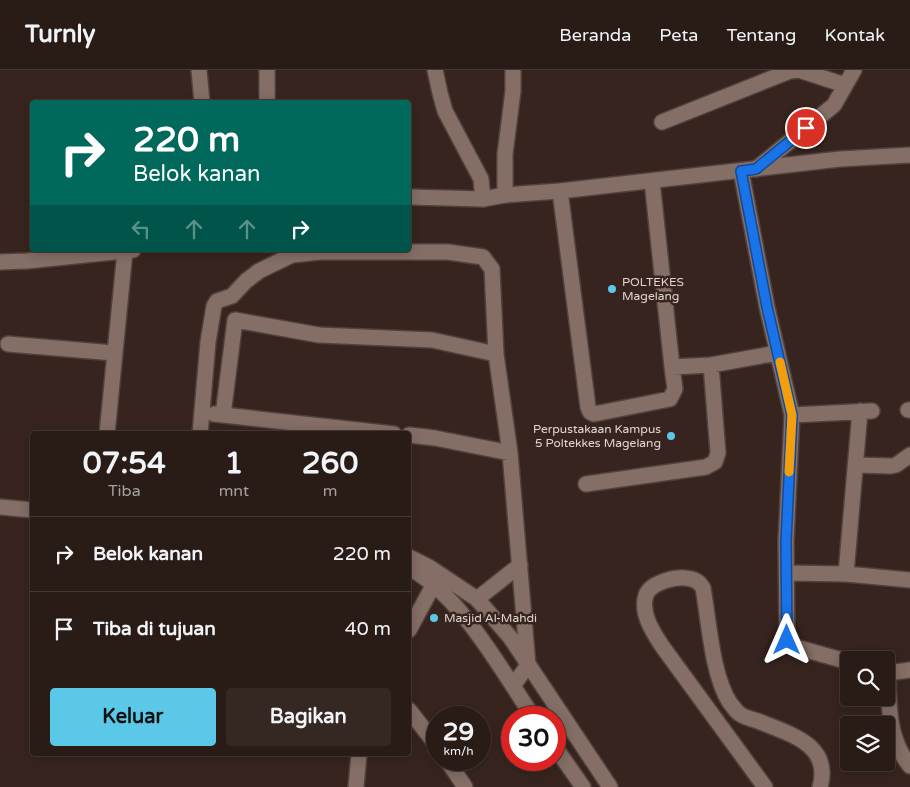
<!DOCTYPE html>
<html lang="id">
<head>
<meta charset="utf-8">
<style>
  :root { --surface:#291b16; --page:#352823; --text:#f1f3f6; --muted:#a5a1a1; --line:#453935; --accent:#5bc8e7 }
  body { margin:0; font-family:"Varela Round",sans-serif; background:var(--page); color:var(--text); height:100vh; display:flex; flex-direction:column; font-size:19px; white-space:nowrap }
  * { box-sizing:border-box; margin:0 }
  p { font-size:16px; color:var(--muted) }
  .icon { flex:none; width:28px; height:28px; fill:none; stroke:currentColor; stroke-width:2; stroke-linecap:round; stroke-linejoin:round }
  .map { position:relative; flex:1; overflow:hidden }
  .drawer { position:absolute; left:30px; top:361px; width:381px; height:325px; display:flex; flex-direction:column; background:var(--surface); border-radius:5px; box-shadow:0 2px 12px #0003,0 0 0 1px var(--line) }
  .drawer>* { flex:none }
  .hud { position:absolute; left:30px; top:30px; width:381px; height:152px; border-radius:5px; box-shadow:0 2px 12px #0003,0 0 0 1px var(--line); background:#00695c; color:#fff; overflow:hidden }
  .controls { position:absolute; left:840px; top:581px; display:grid; gap:10px }
  .controls a { display:grid; place-items:center; width:55px; height:55px; border-radius:5px; background:var(--surface); box-shadow:0 2px 12px #0003,0 0 0 1px var(--line); font-size:25px }
  .speed { position:absolute; left:426px; top:636px; display:flex; gap:10px; font-size:25px; font-weight:700; text-align:center }
  .speed>* { display:grid; place-content:center; width:65px; height:65px; border-radius:50%; background:var(--surface); box-shadow:0 2px 12px #0003,0 0 0 1px var(--line); line-height:1 }
  .speed small { font-size:12px; font-weight:400 }
  .speed .limit { border:8px solid #d22; background:#fff; color:#111 }
  .pin { position:absolute; display:grid; place-items:center; width:42px; height:42px; color:#fff; margin:-21px; border:2px solid #fff; border-radius:50%; box-shadow:0 1px 5px #0007 }
  .me { position:absolute; width:55px; margin:-28px; rotate:0deg; stroke-linejoin:round; filter:drop-shadow(0 0 4px #0008) }
  .turn { display:flex; align-items:center; gap:18px; height:105px; padding:0 20px; font-size:22px }
  .turn .icon { width:65px; height:65px; stroke-width:2.5 }
  .turn b { display:block; font-size:35px; line-height:42px }
  .lanes { display:flex; align-items:center; height:48px; padding:0 20px; background:#0003; justify-content:center; gap:25px; direction:ltr }
  .lanes .off { opacity:.35 }
  .eta { display:flex; justify-content:space-evenly; align-items:center; height:85px; text-align:center }
  .eta b { font-size:30px; font-weight:700; line-height:35px }
  .action { display:flex; gap:10px; margin-top:auto; padding:10px 20px }
  .action a { flex:1; height:58px; border-radius:5px; background:var(--accent); color:#111; font-size:20px; font-weight:700; line-height:58px; text-align:center }
  .action a+a { background:var(--page); color:var(--text) }
  ul { padding:0; list-style:none }
  li { display:flex; align-items:center; gap:15px; height:75px; padding:0 20px; border-top:1px solid var(--line) }
  li div { flex:1 }
  li b { display:block; font-size:19px }
  li em { font-style:normal }
  header { display:flex; align-items:center; gap:30px; box-sizing:border-box; height:70px; padding:0 25px; background:var(--surface); border-bottom:1px solid var(--line) }
  header strong { font-size:24px }
  nav { display:flex; gap:28px; margin-inline-start:auto; font-size:18px }
  .map>svg:first-child { display:block }
  .lines { fill:none; stroke-linecap:round; stroke-linejoin:round }
  .street-casing { stroke:#50413c; stroke-width:18 }
  .secondary-casing { stroke:#50413c; stroke-width:18 }
  .street { stroke:#846e66; stroke-width:15 }
  .secondary { stroke:#846e66; stroke-width:15 }
  .route-casing { stroke:#114b97; stroke-width:12 }
  .route { stroke:#1a73e8; stroke-width:9 }
  .slow { stroke:#f59e0b; stroke-width:9 }
  .poi-dot { fill:#5bc8e7; stroke:#37241e; stroke-width:2 }
  .labels { text-anchor:middle; dominant-baseline:central; stroke-width:5; stroke-linejoin:round; paint-order:stroke }
  .poi-label { font-size:12px; fill:#e1d4d0; stroke:#37241e; text-anchor:start }
</style>
</head>
<body>
<header>
<strong>Turnly</strong>
<nav><a>Beranda</a><a>Peta</a><a>Tentang</a><a>Kontak</a></nav>
</header>
<div class="map">
<svg width="910" height="717" viewBox="0 0 910 717">
  <rect width="100%" height="100%" fill="#37241e"/>
  <g class="lines">
    <defs>
      <path id="street" d="M199,0L202,32
        M267,0V32
        M435,0L440,23L445,41L481,109L483,129
        M662,52L790,1L799,0L845,15
        M756,99L834,35L854,0
        M741,101L767,237L792,345L786,471L787,569L790,575L792,576L849,592
        M652,111L672,297L711,295L777,283
        M560,121L588,337L590,342L594,344L670,329L675,319L672,297
        M505,125V84L513,21V0
        M8,274L114,283
        M908,340H910
        M214,344L394,364
        M223,345L235,250L319,265L432,270L496,284
        M792,345L872,341
        M107,364L125,181
        M200,364L208,272L214,236L217,231L232,226L246,211L259,201L292,185L320,182H448L483,187L492,199L496,284L510,383L528,595L513,616
        M409,365L435,368L510,383
        M856,395L891,396L896,395L910,385
        M586,414L706,397L715,392L718,383L711,295
        M787,503L846,504L910,510
        M846,504L860,341
        M477,529L520,495
        M409,560L434,514
        M886,603H888C889,637 888,669 910,696
        M888,603L910,600
        M409,640L438,677
        M447,690L465,717
        M356,717L359,684
        M765,717L662,576C653,562 640,543 646,525C651,512 678,505 691,509C697,510 700,513 703,518C709,551 712,606 730,633C733,636 736,642 740,644C745,648 752,649 758,651C789,664 832,674 820,717"/>
      <path id="secondary" d="M409,127L483,129L505,125L560,121L840,89L910,85
        M0,192L27,191L133,180
        M0,437L32,440
        M409,487L429,497L477,529L510,567L610,717
        M409,498C461,525 501,600 534,648
        M555,677L583,717"/>
    </defs>
    <!-- street casing -->
    <use href="#street" class="street-casing"/>
    <!-- secondary casing -->
    <use href="#secondary" class="secondary-casing"/>
    <!-- street -->
    <use href="#street" class="street"/>
    <!-- secondary -->
    <use href="#secondary" class="secondary"/>
  </g>
  <g class="lines">
    <defs>
      <path id="route" d="M787,570L786,471L792,345L767,237L741,101L756,99L806,58"/>
    </defs>
    <!-- route casing -->
    <use href="#route" class="route-casing"/>
    <!-- route -->
    <use href="#route" class="route"/>
    <!-- slow -->
    <path class="slow" d="M780,292L792,345L789,402"/>
  </g>
  <!-- markers -->
  <g class="poi-dot">
    <circle cx="612" cy="219" r="5"/>
    <circle cx="671" cy="366" r="5"/>
    <circle cx="434" cy="548" r="5"/>
  </g>
  <g class="labels">
    <!-- poi labels -->
    <g class="poi-label">
      <text x="622" y="212">POLTEKES<tspan x="622" dy="14">Magelang</tspan></text>
      <text x="661" y="359" text-anchor="end">Perpustakaan Kampus<tspan x="661" dy="14">5 Poltekkes Magelang</tspan></text>
      <text x="444" y="548">Masjid Al-Mahdi</text>
    </g>
  </g>
</svg>
<div class="controls">
<a><svg class="icon" aria-label="search" viewBox="0 0 24 24"><circle cx="10" cy="10" r="6"/><path d="M15 15l6 6"/></svg></a>
<a><svg class="icon" aria-label="layers" viewBox="0 0 24 24"><path d="M12 4l9 5-9 5-9-5zM3 14l9 5 9-5"/></svg></a>
</div>
<div class="speed"><div>29<small>km/h</small></div><div class="limit">30</div></div>
<div class="pin" style="left:806px;top:58px;background:#d93025"><svg class="icon" aria-label="arrive" viewBox="0 0 24 24"><path d="M6 21V4h12l-3 4 3 4H6"/></svg></div>
<svg class="me" style="left:787px;top:570px" viewBox="-20 -20 40 40"><path d="M0-17L14 15 0 8-14 15z" fill="#1a73e8" stroke="#fff" stroke-width="4"/></svg>
<div class="hud">
<div class="turn"><svg class="icon" aria-label="right" viewBox="0 0 24 24"><path d="M7 20v-9h11M14 6l5 5-5 5"/></svg><div><b>220 m</b>Belok kanan</div></div>
<div class="lanes"><svg class="icon off" aria-label="left" viewBox="0 0 24 24"><path d="M17 20v-9H6M10 6l-5 5 5 5"/></svg><svg class="icon off" aria-label="ahead" viewBox="0 0 24 24"><path d="M12 20V5M6 11l6-6 6 6"/></svg><svg class="icon off" aria-label="ahead" viewBox="0 0 24 24"><path d="M12 20V5M6 11l6-6 6 6"/></svg><svg class="icon" aria-label="right" viewBox="0 0 24 24"><path d="M7 20v-9h11M14 6l5 5-5 5"/></svg></div>
</div>
<section class="drawer">
<div class="eta">
<div><b>07:54</b><p>Tiba</p></div>
<div><b>1</b><p>mnt</p></div>
<div><b>260</b><p>m</p></div>
</div>
<ul>
<li><svg class="icon" aria-label="right" viewBox="0 0 24 24"><path d="M7 20v-9h11M14 6l5 5-5 5"/></svg><div><b>Belok kanan</b></div><em>220 m</em></li>
<li><svg class="icon" aria-label="arrive" viewBox="0 0 24 24"><path d="M6 21V4h12l-3 4 3 4H6"/></svg><div><b>Tiba di tujuan</b></div><em>40 m</em></li>
</ul>
<div class="action"><a>Keluar</a><a>Bagikan</a></div>
</section>
</div>
</body>
</html>
